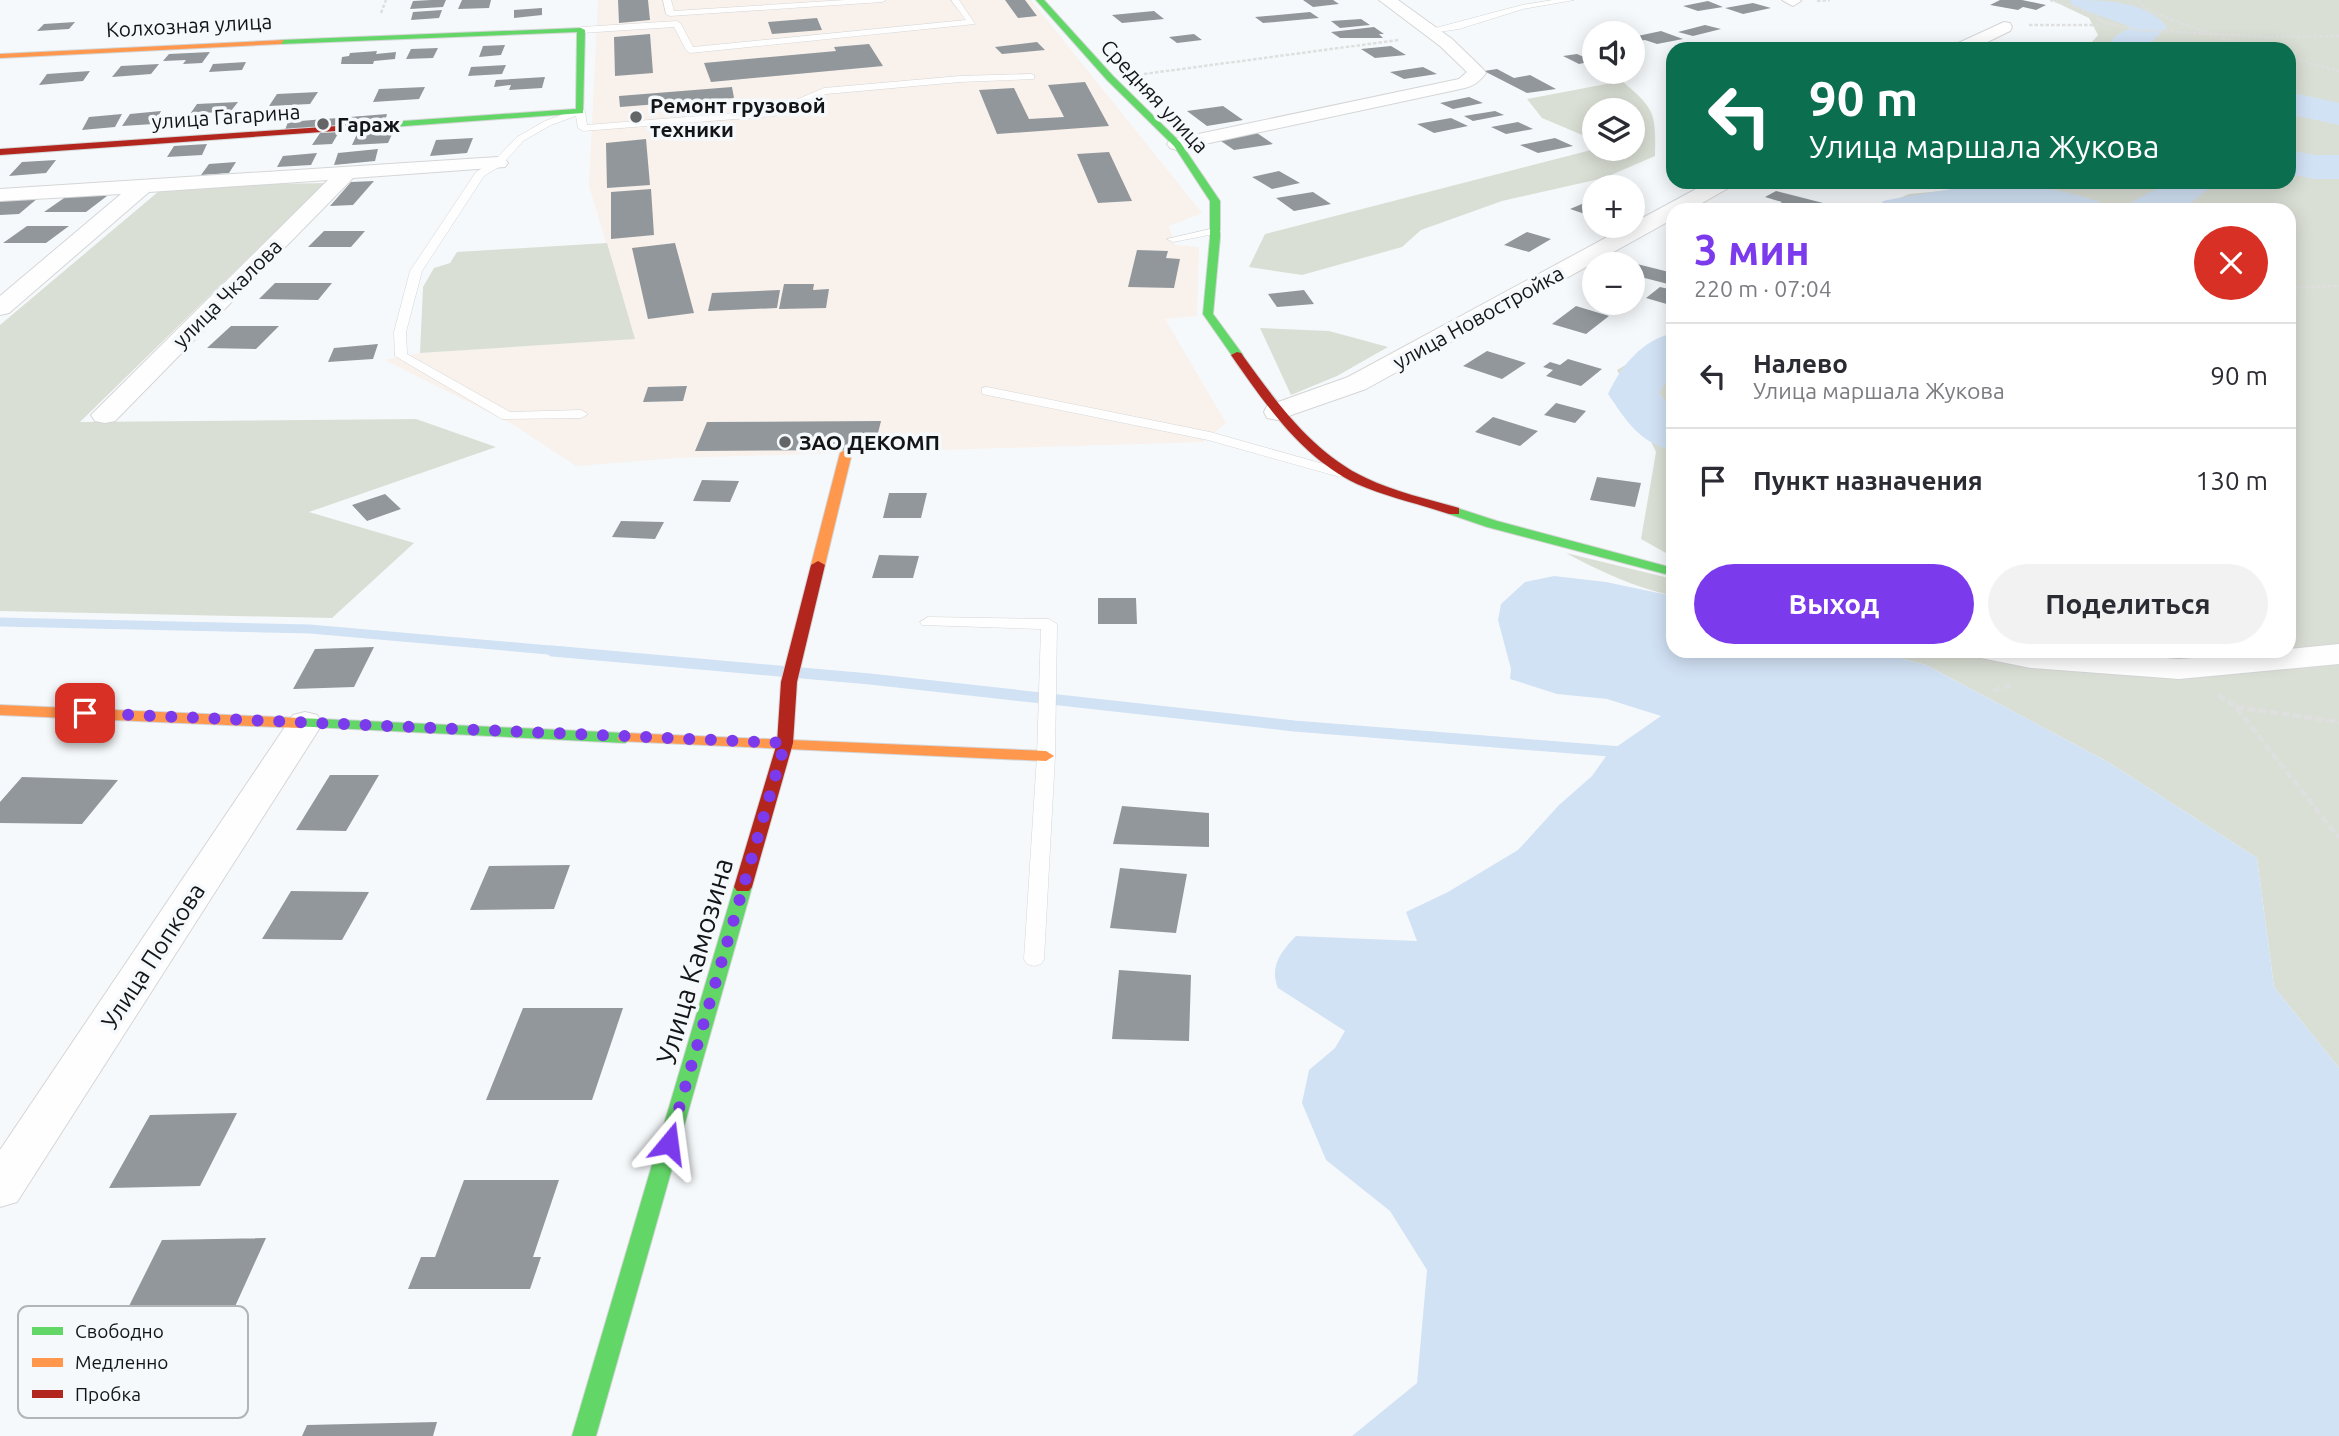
<!DOCTYPE html>
<html lang="ru">
<head>
<meta charset="utf-8">
<style>
  :root { --surface:#fff; --page:#f2f2f3; --text:#2b2b33; --muted:#7c7c81; --line:#e1e1e2; --accent:#7c3aed }
  body { margin:0; font-family:Ubuntu,sans-serif; background:var(--page); color:var(--text); height:100vh; display:flex; flex-direction:column; font-size:26px; white-space:nowrap }
  * { box-sizing:border-box; margin:0 }
  p { font-size:23px; color:var(--muted) }
  .icon { flex:none; width:38px; height:38px; fill:none; stroke:currentColor; stroke-width:2; stroke-linecap:round; stroke-linejoin:round }
  .map { position:relative; flex:1; overflow:hidden }
  .sheet { position:absolute; left:1666px; top:203px; width:630px; height:455px; display:flex; flex-direction:column; background:var(--surface); border-radius:21px; box-shadow:0 4px 18px #0003 }
  .sheet>* { flex:none }
  .banner { position:absolute; left:1666px; top:42px; width:630px; height:147px; border-radius:21px; box-shadow:0 4px 18px #0003; background:#0b6e4f; color:#fff; overflow:hidden }
  .tools { position:absolute; left:1582px; top:21px; display:grid; gap:14px }
  .tools a { display:grid; place-items:center; width:63px; height:63px; border-radius:50%; background:var(--surface); box-shadow:0 4px 18px #0003; font-size:35px }
  .pin { position:absolute; display:grid; place-items:center; width:60px; height:60px; color:#fff; margin:-30px; border-radius:14px; box-shadow:0 4px 10px #0006 }
  .me { position:absolute; width:77px; margin:-38px; rotate:16deg; stroke-linejoin:round; filter:drop-shadow(0 0 5px #0008) }
  .turn { display:flex; align-items:center; gap:24px; height:147px; padding:0 28px; font-size:32px }
  .turn .icon { width:91px; height:91px; stroke-width:2.5 }
  .turn b { display:block; font-size:49px; line-height:60px }
  .round { display:grid; place-items:center; flex:none; width:74px; height:74px; border-radius:37px; background:var(--page) }
  .overview { display:flex; align-items:center; justify-content:space-between; height:119px; padding:0 28px }
  h1 { font-size:42px; font-weight:600; line-height:52px; color:var(--accent) }
  .action { display:flex; gap:14px; margin-top:auto; padding:14px 28px }
  .action a { flex:1; height:80px; border-radius:42px; background:var(--accent); color:#fff; font-size:28px; font-weight:600; line-height:80px; text-align:center }
  .action a+a { background:var(--page); color:var(--text) }
  ul { padding:0; list-style:none }
  li { display:flex; align-items:center; gap:21px; height:105px; padding:0 28px; border-top:2px solid var(--line) }
  li div { flex:1 }
  li b { display:block; font-size:26px }
  li em { font-style:normal }
  .map>svg:first-child { display:block }
  .industrial { fill:#f9f1ec }
  .green { fill:#dadfd5 }
  .water { fill:#d2e2f5 }
  .lines { fill:none; stroke-linecap:round; stroke-linejoin:round }
  .stream-far1 { stroke:#d2e2f5; stroke-width:9 }
  .stream { stroke:#d2e2f5; stroke-width:11 }
  .river { fill:#d2e2f5; fill-rule:evenodd }
  .building { fill:#91979b }
  .lane-casing { stroke:#d4d6d7; stroke-width:1 }
  .street-casing { stroke:#d4d6d7; stroke-width:2 }
  .fast-casing { stroke:#d4d6d7; stroke-width:2 }
  .slow-casing { stroke:#d4d6d7; stroke-width:2 }
  .jam-casing { stroke:#d4d6d7; stroke-width:2 }
  .path-far1 { stroke:#dedfdf; stroke-width:2.5; stroke-dasharray:3.5 2; stroke-linecap:butt }
  .path { stroke:#dedfdf; stroke-width:4.5; stroke-dasharray:8 3.5; stroke-linecap:butt }
  .lane { fill:#fefefe; fill-rule:evenodd }
  .street { fill:#fefefe; fill-rule:evenodd }
  .fast { fill:#63d668; fill-rule:evenodd }
  .slow { fill:#ff974d; fill-rule:evenodd }
  .jam { fill:#b3261e; fill-rule:evenodd }
  .route { stroke:#7c3aed; stroke-width:12; stroke-dasharray:0 21.6 }
  .poi-dot { fill:#636567; stroke:#f5f9fc; stroke-width:2.5 }
  .labels { text-anchor:middle; dominant-baseline:central; stroke-width:7; stroke-linejoin:round; paint-order:stroke }
  .far-street-label { font-size:21px; fill:#141517; stroke:#f5f9fc }
  .far-poi-label { font-size:21px; font-weight:bold; fill:#141517; stroke:#f5f9fc; text-anchor:start }
  .street-label { font-size:24px; fill:#141517; stroke:#f5f9fc }
  .near-street-label { font-size:28px; fill:#141517; stroke:#f5f9fc }
  .key { fill:#f5f9fc; stroke:#b2b5b7; stroke-width:2 }
  .key-label { font-size:19px; fill:#141517 }
</style>
</head>
<body>
<div class="map">
<svg width="2339" height="1436" viewBox="0 0 2339 1436">
  <rect width="100%" height="100%" fill="#f6f9fb"/>
  <!-- industrial -->
  <path class="industrial" d="M598,0H1031L1202,213L1169,226L1175,245L1199,247L1197,316L1165,319L1226,423L1203,442L676,458L576,466L514,425L385,360L420,353L635,339L589,186Z"/>
  <!-- green -->
  <path class="green" d="M2051,0H2339V1068L2274,987L2257,858L2108,762L1926,665L1873,651H2289V210H1873L1909,194L2040,182H2289V49H2086L2098,35L2089,18Z
    M1622,81C1655,109 1656,113 1655,156L1604,178L1502,201L1421,230L1402,247L1302,275L1249,267L1265,234L1595,149H1633V110H1594V140L1542,118L1527,99Z
    M325,183L80,422L416,419L496,447L309,512L414,543L332,618L0,611V325L165,186Z
    M607,243L635,339L420,353L423,287L434,268L450,263L457,252Z
    M1260,328L1329,331L1388,347L1337,376L1291,395Z
    M1673,337V557L1641,539L1656,452L1617,370Z
    M1566,553L1673,579V596C1634,587 1601,572 1566,553Z"/>
  <!-- water -->
  <path class="water" d="M1554,576L1606,582L1673,596V651H1873L1926,665L2108,762L2257,858L2274,987L2339,1068V1436H1352L1417,1383L1427,1270L1390,1211L1326,1160L1302,1103L1309,1070L1335,1048L1345,1031L1278,988C1269,967 1281,951 1296,936L1417,941L1406,912L1448,892L1518,850L1559,805L1592,776L1609,752L1661,716L1607,699L1557,694L1510,679L1511,669L1498,620L1501,604L1525,582Z"/>
  <g class="lines">
    <!-- stream-far1 -->
    <path class="stream-far1" d="M0,622L310,629L572,652"/>
    <!-- stream -->
    <path class="stream" d="M552,651L870,679L1294,726L1622,752"/>
    <!-- river -->
    <path class="river" d="M2069,0C2101,0 2146,0 2167,27L2144,49H2110C2111,34 2120,35 2131,27L2073,6Z
      M2289,92L2339,103V125L2289,114Z
      M2289,150L2314,155H2339V179H2314L2289,174Z
      M2168,182H2213L2207,190L2182,210H2124C2133,198 2154,192 2168,182Z
      M1988,183C2026,182 2061,190 2098,201L2104,210L2001,207L1969,210H1877L1883,201L1898,198Z
      M1673,333V371L1659,393L1673,410V451C1639,442 1627,422 1608,394C1622,365 1641,341 1673,333Z"/>
  </g>
  <!-- building -->
  <path class="building" d="M431,0H446L443,7L410,9L413,1Z
    M462,0H491L489,8L458,9Z
    M618,0H648L650,20L619,23Z
    M1005,0H1025L1037,16L1018,18Z
    M1303,0H1333L1339,4L1313,7Z
    M2000,0H2022L2046,5L2036,10L2023,7L2018,10L1990,5Z
    M1708,1L1723,7L1698,11L1683,6Z
    M1753,3L1771,8L1743,14L1725,8Z
    M542,8V15L514,18V10Z
    M442,10L439,18L411,20L413,12Z
    M1154,11L1164,19L1122,23L1112,15Z
    M1310,12L1319,18L1263,23L1255,17Z
    M817,18L822,30L772,34L768,22Z
    M1361,19L1370,25L1340,28L1331,21Z
    M75,22L69,29L37,31L44,24Z
    M1705,25L1721,29L1693,36L1678,32Z
    M1374,27L1384,34H1379L1383,38H1340L1331,32Z
    M1661,31L1683,39L1657,44L1645,40L1633,42V37Z
    M650,34L653,73L615,76L614,37Z
    M1194,34L1202,40L1177,43L1169,37Z
    M1037,42L1045,50L1002,54L995,47Z
    M869,44L883,66L711,82L704,63L836,51L834,47Z
    M505,45L501,55L479,57L483,46Z
    M1391,46L1406,55L1375,58L1361,49Z
    M438,48L433,58L406,59L411,49Z
    M377,51L376,54L396,52L395,59L374,61L373,64H341L342,57L349,56L350,53Z
    M210,52L202,63L183,64L186,60L163,61L169,54Z
    M1577,54L1593,61L1579,64L1563,56Z
    M246,62L242,70L209,72L213,64Z
    M159,64L151,74L112,77L121,66Z
    M506,65L502,74L468,76L471,67Z
    M1423,67L1437,74L1404,79L1390,72Z
    M1497,69L1514,78L1530,75L1556,89L1527,93L1484,71Z
    M90,71L83,81L39,85L47,74Z
    M545,77L542,88L509,90L511,85L494,87L496,80Z
    M1085,82L1109,126L997,134L979,90L1014,88L1029,119L1064,117L1048,85Z
    M425,87L419,99L373,102L379,89Z
    M732,87L734,98L620,107L619,96Z
    M318,92L310,104L269,106L277,94Z
    M1469,97L1483,103L1453,109L1440,103Z
    M238,102L231,111L190,114L197,104Z
    M1223,106L1243,120L1207,126L1187,111Z
    M161,111L154,124L122,126L130,114Z
    M1495,111L1504,115L1473,121L1464,116Z
    M122,114L115,127L82,130L89,117Z
    M387,114L385,122L285,130L288,122Z
    M1451,118L1468,126L1434,133L1417,124Z
    M1518,122L1533,129L1506,134L1491,127Z
    M394,130L388,143L352,145L358,132Z
    M339,132L332,144L312,145L320,133Z
    M1257,133L1273,144L1234,150L1218,139Z
    M473,138L467,153L430,156L436,140Z
    M1555,138L1573,146L1538,153L1520,145Z
    M646,139L650,185L607,188L606,143Z
    M207,144L202,155L167,157L174,146Z
    M378,149L375,161L334,165L338,153Z
    M1109,152L1132,201L1098,203L1077,154Z
    M317,153L311,165L277,167L283,156Z
    M56,160L46,173L9,176L22,162Z
    M236,162L229,173L201,175L209,164Z
    M1279,171L1300,183L1272,189L1252,177Z
    M374,181L353,205L330,206L351,182Z
    M651,189L654,235L611,239V192Z
    M1776,191L1831,205L1824,210L1802,207L1798,210H1768L1782,202L1765,197Z
    M1313,192L1331,204L1294,211L1276,198Z
    M67,196H107L86,212H44Z
    M38,198L19,214L0,215V199Z
    M1589,201L1594,202V217L1570,209Z
    M27,226H69L46,243H3Z
    M324,231H365L351,247H308Z
    M1527,232L1551,239L1529,252L1504,245Z
    M675,243L694,313L648,319L632,248Z
    M1137,250L1168,251L1166,258L1180,259L1174,288L1128,287Z
    M1633,263L1673,273V279L1668,284L1633,275Z
    M275,283H332L318,300L259,299Z
    M784,284H814L813,290L829,289L826,308L779,309Z
    M1660,287L1673,290V303L1670,305L1646,298Z
    M780,290L777,308L708,311L712,293Z
    M1304,290L1314,304L1277,307L1268,294Z
    M1576,306L1609,316L1586,334L1552,324Z
    M231,326H279L256,349L207,348Z
    M378,344L373,359L328,362L334,348Z
    M1487,351L1526,363L1502,379L1463,366Z
    M1568,359L1602,369L1581,386L1546,376L1553,370L1543,367L1550,362L1560,365Z
    M687,386L683,401L643,402L648,387Z
    M1556,403L1586,411L1575,423L1544,415Z
    M1493,417L1538,431L1520,446L1475,432Z
    M881,421L878,433H873L868,450L695,451L707,422Z
    M1597,477L1641,483L1635,507L1590,500Z
    M702,480L739,481L730,502L693,501Z
    M889,493H927L921,518H883Z
    M385,494L401,509L367,521L352,505Z
    M621,521L664,522L655,539L612,537Z
    M879,555L919,556L913,578H872Z
    M1098,598H1136L1137,624H1098Z
    M374,647L354,687L293,689L315,649Z
    M330,775H379L346,831L296,830Z
    M22,777L118,780L82,824L0,823V802Z
    M1122,806L1209,813V847L1113,844Z
    M570,865L554,909L470,910L489,866Z
    M1120,868L1187,874L1176,933L1110,928Z
    M291,891L369,892L342,940L262,939Z
    M1119,970L1191,975L1189,1041L1112,1039Z
    M523,1008H623L592,1100H486Z
    M237,1113L200,1186L109,1188L150,1115Z
    M464,1180H559L533,1257H541L530,1289H408L421,1257H435Z
    M266,1238L228,1322L120,1324L162,1240Z
    M437,1422L433,1436H302L307,1425Z"/>
  <g class="lines">
    <defs>
      <path id="lane" d="M663,0H671L674,11L845,0H886L882,2L670,16L666,14Z
        M951,0H959L975,24L690,53L686,50L674,27L581,33L577,30L581,27L677,21L681,24L693,47L966,20Z
        M1553,0H1574L1523,9L1459,29L1432,33L1428,30L1522,5Z
        M1031,74L1034,75V79L960,82L826,94L774,116L583,131L578,128L576,116L551,125L523,141L502,165L484,176L422,271L406,332L407,354L510,412L581,410L588,414L581,418L502,419L395,356L394,332L410,271L476,172L494,161L517,137L545,121L580,108L585,111L587,125L772,110L824,88L960,76Z
        M1215,228L1221,231L1219,233L1173,242L1167,239Z
        M987,387L1210,432L1345,470L1347,473L1340,477L1208,440L982,394V388Z
        M928,617L1049,619L1057,624L1055,756L1044,959L1041,964L1034,966L1027,964L1024,959L1037,756L1041,629L922,625L920,622Z"/>
      <path id="street" d="M1379,0H1398L1405,5L1452,39L1483,69L1486,73C1481,80 1474,86 1465,88L1177,150L1170,148L1167,144L1170,140L1459,79L1467,72L1440,46Z
        M1782,0H1800L1801,1L1793,6Z
        M2004,22L2010,23L2012,27L2010,31L1973,49H1951L1954,45Z
        M498,157L505,159L508,163L505,167L353,178L115,421L105,423L95,421L91,415L328,180L149,192L9,313L0,315V296L121,194L0,201V189Z
        M1709,182H1735L1732,186L1690,210H1673V219L1366,389L1277,420L1267,418L1264,412L1267,406L1348,377Z
        M2339,644V664L2179,679L2031,668L1981,658L1976,651H2072L2179,659L2289,651V649Z
        M305,712L317,715L323,723L17,1202L0,1207V1150L293,715Z"/>
      <path id="fast" d="M1036,0H1044L1113,76L1180,142L1220,201V238L1213,314L1243,355L1241,357H1233L1203,314L1210,238V201L1174,146L1107,80Z
        M581,28L585,30L583,113L364,129L360,126L361,124L576,109L577,32L281,44L277,42L281,40Z
        M1454,507L1497,521L1673,568V576L1487,527L1449,514V508Z
        M299,718L625,733L633,738L625,743L293,726L291,723Z
        M743,881L749,883L752,887L596,1436H572L734,887L737,883Z"/>
      <path id="slow" d="M284,40L281,44L0,58V54Z
        M846,449L852,453L825,565L823,568H813L811,565L840,453Z
        M0,705L299,718L307,723L299,728L0,715Z
        M625,733L1046,751L1054,756L1046,761L619,741L617,738Z"/>
      <path id="jam" d="M367,124L368,126L364,129L0,155V149Z
        M1237,352L1241,353C1275,400 1311,452 1366,478C1395,492 1428,499 1459,508V514H1449C1419,504 1387,497 1357,484C1302,458 1265,404 1231,355Z
        M818,561L825,565L797,682L793,743L752,887L749,891H737L734,887L777,743L781,682L811,565Z"/>
    </defs>
    <!-- lane casing -->
    <use href="#lane" class="lane-casing"/>
    <!-- street casing -->
    <use href="#street" class="street-casing"/>
    <!-- fast casing -->
    <use href="#fast" class="fast-casing"/>
    <!-- slow casing -->
    <use href="#slow" class="slow-casing"/>
    <!-- jam casing -->
    <use href="#jam" class="jam-casing"/>
    <!-- path-far1 -->
    <path class="path-far1" d="M2050,0L2079,8L2106,23L2138,30L2265,37L2339,36
      M2138,0L2147,10L2207,33
      M1817,1L1830,0
      M381,13L386,0
      M2029,25H2097L2101,18
      M2222,38L2262,49
      M2289,57L2339,71
      M1144,74L1399,40
      M2289,288L2339,286"/>
    <!-- path -->
    <path class="path" d="M1993,691L2011,685
      M2218,695L2235,706L2339,838
      M2236,707L2339,722"/>
    <!-- lane -->
    <use href="#lane" class="lane"/>
    <!-- street -->
    <use href="#street" class="street"/>
    <!-- fast -->
    <use href="#fast" class="fast"/>
    <!-- slow -->
    <use href="#slow" class="slow"/>
    <!-- jam -->
    <use href="#jam" class="jam"/>
  </g>
  <g class="lines">
    <!-- route -->
    <path class="route" d="M85,713L785,743L669,1143"/>
  </g>
  <!-- markers -->
  <g class="poi-dot">
    <circle cx="636" cy="117" r="7"/>
    <circle cx="323" cy="124" r="7"/>
    <circle cx="785" cy="442" r="7"/>
  </g>
  <g class="labels">
    <!-- far-street labels -->
    <g class="far-street-label">
      <text transform="translate(189 25) rotate(-3)">Колхозная улица</text>
      <text transform="translate(1155 96) rotate(47)">Средняя улица</text>
      <text transform="translate(226 116) rotate(-4)">улица Гагарина</text>
      <text transform="translate(227 293) rotate(-45)">улица Чкалова</text>
      <text transform="translate(1478 317) rotate(-29)">улица Новостройка</text>
    </g>
    <!-- far-poi labels -->
    <g class="far-poi-label">
      <text x="650" y="105">Ремонт грузовой<tspan x="650" dy="24">техники</tspan></text>
      <text x="337" y="124">Гараж</text>
      <text x="799" y="442">ЗАО ДЕКОМП</text>
    </g>
    <!-- street labels -->
    <g class="street-label">
      <text transform="translate(153 956) rotate(-57)">Улица Попкова</text>
    </g>
    <!-- near-street labels -->
    <g class="near-street-label">
      <text transform="translate(694 961) rotate(-74)">Улица Камозина</text>
    </g>
  </g>
  <!-- legend -->
  <rect x="18" y="1306" width="230" height="112" rx="10" class="key"/>
  <rect x="32" y="1327" width="31" height="8" fill="#63d668"/>
  <rect x="32" y="1358" width="31" height="9" fill="#ff974d"/>
  <rect x="32" y="1390" width="31" height="8" fill="#b3261e"/>
  <g class="key-label">
    <text x="75" y="1338">Свободно</text>
    <text x="75" y="1369">Медленно</text>
    <text x="75" y="1401">Пробка</text>
  </g>
</svg>
<div class="tools">
<a><svg class="icon" aria-label="sound" viewBox="0 0 24 24"><path d="M4 9h4l5-4v14l-5-4H4zM17 9q2 3 0 6"/></svg></a>
<a><svg class="icon" aria-label="layers" viewBox="0 0 24 24"><path d="M12 4l9 5-9 5-9-5zM3 14l9 5 9-5"/></svg></a>
<a>+</a>
<a>−</a>
</div>
<div class="pin" style="left:85px;top:713px;background:#d93025"><svg class="icon" aria-label="arrive" viewBox="0 0 24 24"><path d="M6 21V4h12l-3 4 3 4H6"/></svg></div>
<svg class="me" style="left:669px;top:1143px" viewBox="-20 -20 40 40"><path d="M0-17L14 15 0 8-14 15z" fill="#7c3aed" stroke="#fff" stroke-width="4"/></svg>
<div class="banner">
<div class="turn"><svg class="icon" aria-label="left" viewBox="0 0 24 24"><path d="M17 20v-9H6M10 6l-5 5 5 5"/></svg><div><b>90 m</b>Улица маршала Жукова</div></div>
</div>
<section class="sheet">
<div class="overview"><div><h1>3 мин</h1><p>220 m · 07:04</p></div><a class="round" style="background:#d93025;color:#fff"><svg class="icon" aria-label="close" viewBox="0 0 24 24"><path d="M6 6l12 12M18 6L6 18"/></svg></a></div>
<ul>
<li><svg class="icon" aria-label="left" viewBox="0 0 24 24"><path d="M17 20v-9H6M10 6l-5 5 5 5"/></svg><div><b>Налево</b><p>Улица маршала Жукова</p></div><em>90 m</em></li>
<li><svg class="icon" aria-label="arrive" viewBox="0 0 24 24"><path d="M6 21V4h12l-3 4 3 4H6"/></svg><div><b>Пункт назначения</b></div><em>130 m</em></li>
</ul>
<div class="action"><a>Выход</a><a>Поделиться</a></div>
</section>
</div>
</body>
</html>
